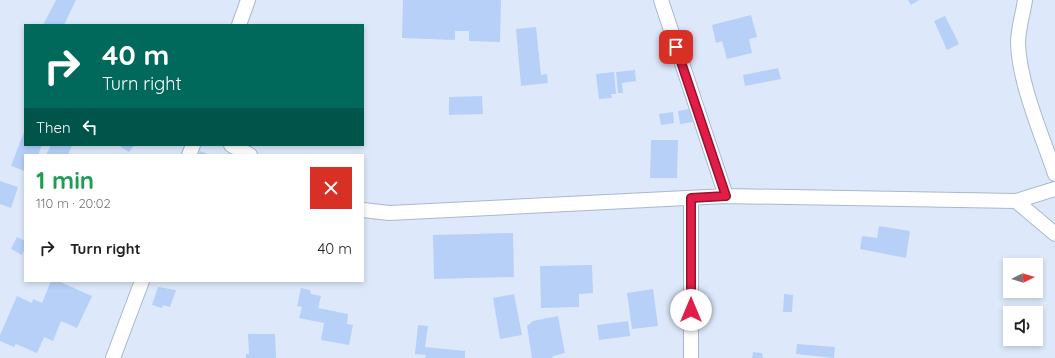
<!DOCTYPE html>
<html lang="en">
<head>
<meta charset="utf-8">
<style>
  :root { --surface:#fff; --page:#f6f6f6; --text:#202124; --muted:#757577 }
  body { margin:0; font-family:Quicksand,sans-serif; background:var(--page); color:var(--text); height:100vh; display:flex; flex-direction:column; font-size:15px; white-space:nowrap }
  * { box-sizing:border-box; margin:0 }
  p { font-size:13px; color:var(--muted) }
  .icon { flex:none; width:22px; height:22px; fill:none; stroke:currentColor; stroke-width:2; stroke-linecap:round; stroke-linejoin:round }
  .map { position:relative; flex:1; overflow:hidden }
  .drawer { position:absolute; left:24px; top:154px; width:340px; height:128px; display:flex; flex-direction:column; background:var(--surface); border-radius:0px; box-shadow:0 2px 6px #0003 }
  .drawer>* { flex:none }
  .top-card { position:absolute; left:24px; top:24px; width:340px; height:122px; border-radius:0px; box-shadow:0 2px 6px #0003; background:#00695c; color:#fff; overflow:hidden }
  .needle { width:26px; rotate:85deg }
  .tools { position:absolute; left:1003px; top:258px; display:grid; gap:8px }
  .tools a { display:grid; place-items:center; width:40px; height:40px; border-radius:0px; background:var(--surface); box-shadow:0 2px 6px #0003; font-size:20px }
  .pin { position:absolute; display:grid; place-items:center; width:34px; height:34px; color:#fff; margin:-17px; border-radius:8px; box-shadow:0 2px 6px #0006 }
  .me { position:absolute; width:44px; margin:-22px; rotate:0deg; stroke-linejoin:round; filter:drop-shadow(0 0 3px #0008) }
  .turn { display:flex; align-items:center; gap:14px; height:84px; padding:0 12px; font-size:18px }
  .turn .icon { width:52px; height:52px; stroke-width:2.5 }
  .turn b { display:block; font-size:28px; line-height:34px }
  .then { display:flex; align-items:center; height:38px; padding:0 12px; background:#0003; gap:8px; font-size:15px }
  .round { display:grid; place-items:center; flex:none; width:42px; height:42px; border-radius:0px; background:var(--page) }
  .headline { display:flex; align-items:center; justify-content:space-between; height:68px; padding:0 12px }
  h1 { font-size:24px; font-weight:700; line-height:30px; color:#1e9e55 }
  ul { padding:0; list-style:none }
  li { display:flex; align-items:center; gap:12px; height:52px; padding:0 12px }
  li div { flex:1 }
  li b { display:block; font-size:15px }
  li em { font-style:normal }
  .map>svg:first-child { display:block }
  .building { fill:#b6d0f8 }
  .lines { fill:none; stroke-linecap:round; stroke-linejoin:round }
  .minor-casing { stroke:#aab8cd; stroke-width:16 }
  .minor { stroke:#fff; stroke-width:14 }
  .route-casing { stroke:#92132f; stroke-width:10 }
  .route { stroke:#e11d48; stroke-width:7 }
</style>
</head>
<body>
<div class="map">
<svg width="1055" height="358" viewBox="0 0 1055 358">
  <rect width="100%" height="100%" fill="#dde9fb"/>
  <!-- building -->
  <path class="building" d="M56,0H76L64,25H43Z
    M403,0H501L500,42L469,41V31H455V40L402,38Z
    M908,0H919L911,5Z
    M751,15L757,37L749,39L752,53L727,59L722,41L716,43L712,25Z
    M945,16L959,44L947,50L934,21Z
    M536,27L541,75L547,74L548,83L521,86L516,29Z
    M778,68L781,79L745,86L743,75Z
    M635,70L636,81L622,83L623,93H618L616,72Z
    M614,72L616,94H611L612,98L599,99L596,74Z
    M482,96L483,114L449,115V97Z
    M691,109L693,122L680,124L678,111Z
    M673,112L674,123L661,125L659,114Z
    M25,129V145H42L38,155H25V171L11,166Z
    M651,140H678L677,178H650Z
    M51,145H72L68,155H46Z
    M118,145H134L129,152Z
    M200,151L210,155H198Z
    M0,181L18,187L11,208L0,204Z
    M879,226L910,231L906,258L860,249L862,236L877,238Z
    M513,233L514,277L434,279L433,235Z
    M17,237L25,241V248L22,255L11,249Z
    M592,265L593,293L579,294V307L541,308L540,266Z
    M51,281H58L92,296L77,328L61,321L53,341L44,337L37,353L16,344L14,347L0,341V335L17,296L32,303L33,299L42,303Z
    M158,287L176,290L170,307L163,305L162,308L152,305Z
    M301,288L310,290L311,294L321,296L318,308L348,314L347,324L353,325L349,345L321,340L324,323L299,318L302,307L297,306Z
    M653,289L658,326L632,329L627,293Z
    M514,294L522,335L500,339L493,298Z
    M784,294L793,295L792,312H783Z
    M558,316L565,353L553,356L552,358H532L527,326L533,321Z
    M628,321L630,336L599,340L597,325Z
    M418,325L428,326L425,347L465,351V358H425L426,355L415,354Z
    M248,334H275L276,358H246V354H249Z
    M797,344L835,347L834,358L796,354Z
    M753,352L762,353L763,358H752Z"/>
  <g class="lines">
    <defs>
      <path id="minor" d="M661,0L726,196
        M1025,0C1023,14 1018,29 1018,43C1019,83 1042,135 1055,174
        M239,25L248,0
        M231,145L250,155
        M189,155L193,145
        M1016,201L1055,234
        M363,210L389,213L726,196L1016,201L1055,189
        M113,358L142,281
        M691,358V198"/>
    </defs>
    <!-- minor casing -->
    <use href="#minor" class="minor-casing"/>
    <!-- minor -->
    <use href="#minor" class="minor"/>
  </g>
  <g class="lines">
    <defs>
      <path id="route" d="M676,47L726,196L691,198V310"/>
    </defs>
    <!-- route casing -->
    <use href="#route" class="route-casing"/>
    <!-- route -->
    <use href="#route" class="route"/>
  </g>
</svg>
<div class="tools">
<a><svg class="needle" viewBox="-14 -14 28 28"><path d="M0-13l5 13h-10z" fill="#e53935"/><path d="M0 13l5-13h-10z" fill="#757577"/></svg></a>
<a><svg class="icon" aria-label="sound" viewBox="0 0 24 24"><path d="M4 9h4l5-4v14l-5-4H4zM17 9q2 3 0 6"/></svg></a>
</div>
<div class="pin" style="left:676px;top:47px;background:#d93025"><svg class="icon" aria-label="arrive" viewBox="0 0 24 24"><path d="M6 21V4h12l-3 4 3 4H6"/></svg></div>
<svg class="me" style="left:691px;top:310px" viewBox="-20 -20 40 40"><circle r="19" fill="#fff"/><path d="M0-13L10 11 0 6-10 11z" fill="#e11d48"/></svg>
<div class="top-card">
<div class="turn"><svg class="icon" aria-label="right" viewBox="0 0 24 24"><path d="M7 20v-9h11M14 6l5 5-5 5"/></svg><div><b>40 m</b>Turn right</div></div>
<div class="then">Then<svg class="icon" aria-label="left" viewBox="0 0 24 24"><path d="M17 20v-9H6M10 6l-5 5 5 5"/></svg></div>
</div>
<section class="drawer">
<div class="headline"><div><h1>1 min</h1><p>110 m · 20:02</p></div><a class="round" style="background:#d93025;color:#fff"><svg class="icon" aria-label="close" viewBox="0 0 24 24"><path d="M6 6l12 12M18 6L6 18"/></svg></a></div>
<ul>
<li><svg class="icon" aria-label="right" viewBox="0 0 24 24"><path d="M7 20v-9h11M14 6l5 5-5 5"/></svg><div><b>Turn right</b></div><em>40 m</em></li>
</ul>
</section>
</div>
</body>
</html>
